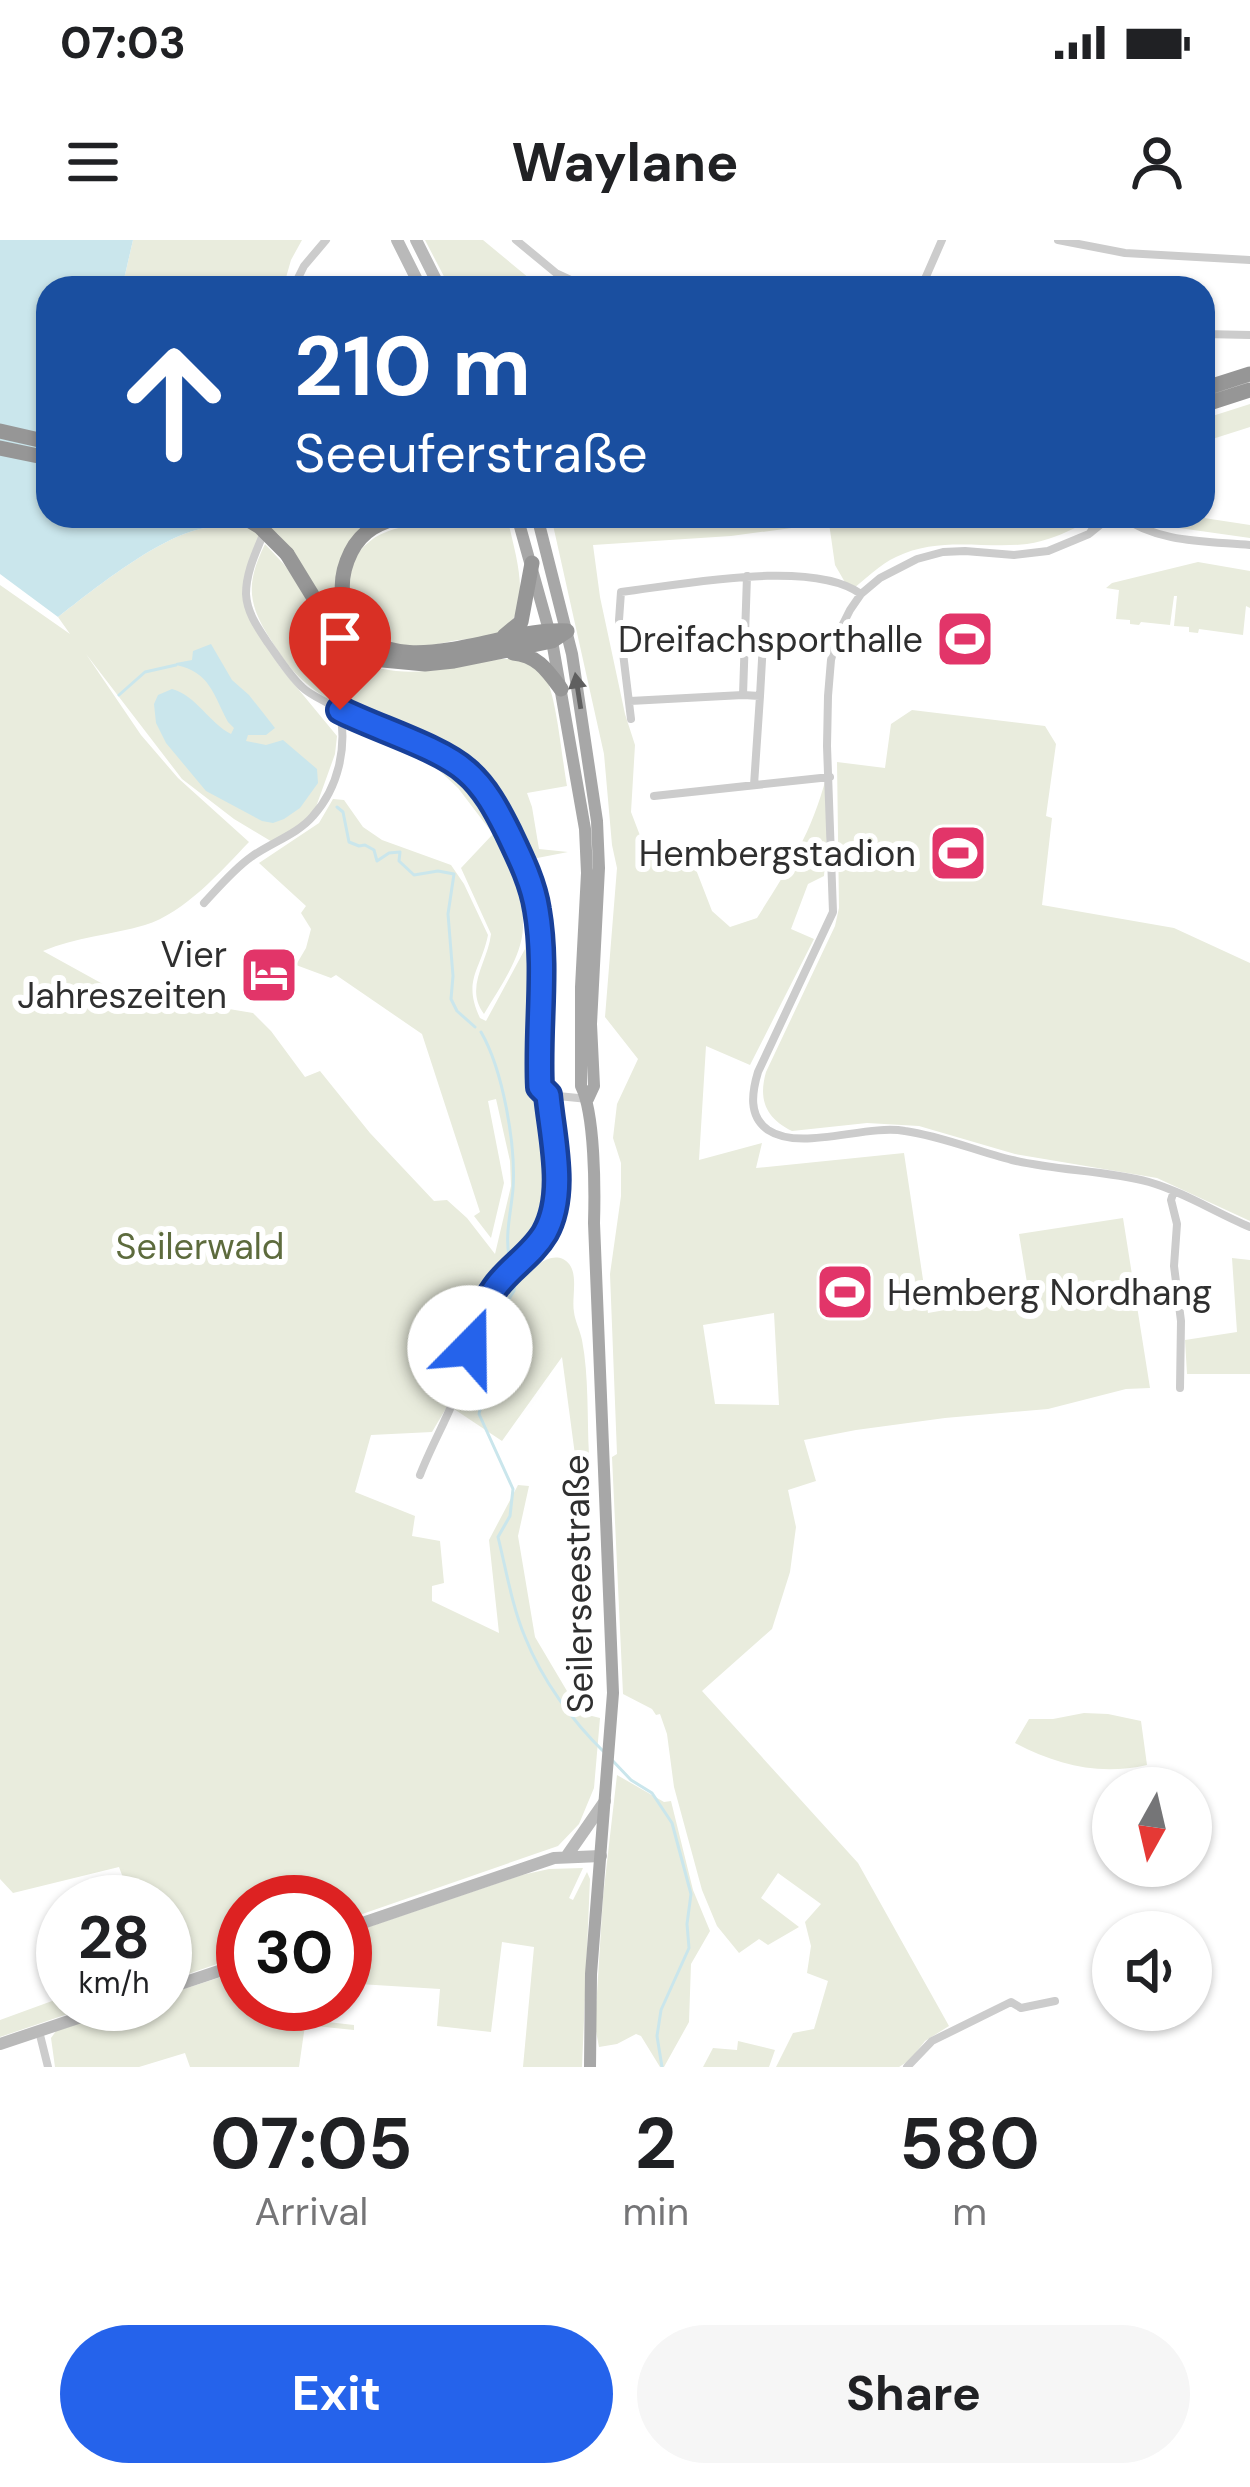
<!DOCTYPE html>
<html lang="en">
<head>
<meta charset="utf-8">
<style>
  :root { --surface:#fff; --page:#f6f6f6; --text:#202124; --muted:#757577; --accent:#2563eb }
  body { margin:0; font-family:"DM Sans",sans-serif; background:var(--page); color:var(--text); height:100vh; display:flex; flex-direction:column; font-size:45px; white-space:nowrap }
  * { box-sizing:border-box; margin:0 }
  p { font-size:39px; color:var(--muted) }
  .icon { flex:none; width:66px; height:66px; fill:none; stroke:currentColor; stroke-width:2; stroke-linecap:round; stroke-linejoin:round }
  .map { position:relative; height:1827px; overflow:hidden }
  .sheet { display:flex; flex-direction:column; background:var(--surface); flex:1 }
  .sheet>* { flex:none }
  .hud { position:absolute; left:36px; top:36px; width:1179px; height:252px; border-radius:36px; box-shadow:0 3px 9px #0004; background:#1a4fa0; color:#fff; overflow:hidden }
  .needle { width:78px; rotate:188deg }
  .controls { position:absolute; left:1092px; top:1527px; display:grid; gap:24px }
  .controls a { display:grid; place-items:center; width:120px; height:120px; border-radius:50%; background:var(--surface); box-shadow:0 3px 9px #0004; font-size:60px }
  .speed { position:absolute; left:36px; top:1635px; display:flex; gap:24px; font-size:60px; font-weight:700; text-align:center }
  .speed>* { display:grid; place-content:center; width:156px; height:156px; border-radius:50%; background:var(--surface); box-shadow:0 3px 9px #0004; line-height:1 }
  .speed small { font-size:30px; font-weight:400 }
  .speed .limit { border:18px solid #d22; background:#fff; color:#111 }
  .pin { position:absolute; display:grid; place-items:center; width:102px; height:102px; color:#fff; margin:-123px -51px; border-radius:50% 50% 50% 0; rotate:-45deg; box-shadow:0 0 12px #0007 }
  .pin .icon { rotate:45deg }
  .me { position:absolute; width:132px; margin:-66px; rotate:22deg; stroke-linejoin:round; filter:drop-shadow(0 0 9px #0008) }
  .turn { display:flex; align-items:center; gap:42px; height:252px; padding:0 60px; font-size:54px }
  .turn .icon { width:156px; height:156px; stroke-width:2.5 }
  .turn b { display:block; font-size:84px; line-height:102px }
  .eta { display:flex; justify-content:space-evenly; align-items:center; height:204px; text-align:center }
  .eta b { font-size:72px; font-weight:700; line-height:84px }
  .button { display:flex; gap:24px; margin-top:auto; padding:24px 60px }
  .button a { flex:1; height:138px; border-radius:72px; background:var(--accent); color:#fff; font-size:48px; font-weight:700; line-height:138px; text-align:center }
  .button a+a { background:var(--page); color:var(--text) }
  .status { display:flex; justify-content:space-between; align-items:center; height:84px; padding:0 60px; background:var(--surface); direction:ltr }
  .status svg { height:33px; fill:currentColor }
  header { display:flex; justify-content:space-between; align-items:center; height:156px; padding:0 60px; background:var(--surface); font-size:54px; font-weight:700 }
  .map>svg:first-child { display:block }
  .green { fill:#e9ecdd; fill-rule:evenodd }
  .water { fill:#cae6ec }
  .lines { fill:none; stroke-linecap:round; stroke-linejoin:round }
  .stream { stroke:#cae6ec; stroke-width:3 }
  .minor { stroke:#ccc; stroke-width:8 }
  .secondary { stroke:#b9b9b9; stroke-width:12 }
  .primary { stroke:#a7a7a7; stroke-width:12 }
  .motorway { stroke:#969696; stroke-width:15 }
  .motorway-bridge { stroke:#969696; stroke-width:15 }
  .oneway { fill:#5f5f5f }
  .route-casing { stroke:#184099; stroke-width:30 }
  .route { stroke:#2563eb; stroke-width:21 }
  .labels { text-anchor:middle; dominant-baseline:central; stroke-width:12; stroke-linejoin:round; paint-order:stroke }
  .poi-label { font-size:36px; fill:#2f2f2f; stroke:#fff; text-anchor:end }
  .park-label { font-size:36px; fill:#5d6b3d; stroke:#fff }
  .street-label { font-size:36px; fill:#2f2f2f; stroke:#fff }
</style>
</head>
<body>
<div class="status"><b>07:03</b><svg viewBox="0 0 49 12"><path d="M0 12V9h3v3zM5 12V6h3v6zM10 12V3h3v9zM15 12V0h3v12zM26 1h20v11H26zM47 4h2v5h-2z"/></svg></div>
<header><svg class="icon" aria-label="menu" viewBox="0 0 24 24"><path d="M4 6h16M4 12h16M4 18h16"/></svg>Waylane<svg class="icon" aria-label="person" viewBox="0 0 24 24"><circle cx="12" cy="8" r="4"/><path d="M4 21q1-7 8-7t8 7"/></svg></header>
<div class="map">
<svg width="1250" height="1827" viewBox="0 0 1250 1827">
  <rect width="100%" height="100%" fill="#fff"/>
  <!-- green -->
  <path class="green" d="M133,0H302L291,20L283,48H122Z
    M425,0H483L541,48H450Z
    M1250,164V187L1203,202V179Z
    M218,276H269L245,340L252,382L280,427L337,496L335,514L312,578L274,603L234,579L182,539L86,414L141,495L178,538L249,602C221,631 185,673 145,685C111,695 76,697 43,711L139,764L211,766L253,773L271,791L305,837L320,831L370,893L434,961L447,960L467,978L495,1014L511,946L510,921L496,859L488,861L504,943L491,998L474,976L480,972L422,794L336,735L331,738L296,725L306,708L311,689L301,673L306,666L259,623L319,583L333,559L344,560L363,587L382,600L451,625L464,644L488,695C481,730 462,740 480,778L486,781L525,709L529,688L522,642L525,641L536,712L531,827L534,848L543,861L552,935L550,965L543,989L515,1021L519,1031C535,1031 547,1012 563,1019C581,1028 571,1056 574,1072C575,1081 580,1090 582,1100C589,1136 587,1178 589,1215H575L562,1117L502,1201L448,1165L432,1192L371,1195L355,1252L415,1276L412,1296L440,1301L444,1343L432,1346V1361L499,1393L489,1300L518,1245L529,1246L518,1296L535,1397L580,1473L600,1478L594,1548L579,1584L558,1606L345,1680V1662H243V1715L165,1742V1662H132L119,1627L13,1653L0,1639V345L70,394L58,377C96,348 167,289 214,287Z
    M273,276H391L368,286L339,351L378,411L346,397L292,312L278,294L269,288Z
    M763,276H1084L1081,285C1063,294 1047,301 1027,304C983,309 939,296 896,317C880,324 865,340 850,351L835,325L829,283L731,296L593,305L600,357L625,474L635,505L631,572L644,606L688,609L712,671L730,687L757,678C788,629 811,595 826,538L829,570L824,636L808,644L791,689L814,699L750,825L706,806L699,920L762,903L756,928L904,913L928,1073L1029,1055L1019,994L1123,978L1150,1148L1126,1149L1048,1169L945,1178L856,1190L804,1200L816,1241L788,1250L796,1287L790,1332L772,1389L702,1451L858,1623L949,1786L925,1801L910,1820L899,1827H776L793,1793L814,1789L828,1741L807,1733L811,1706L805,1682L821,1664L778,1633L761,1658L799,1687L768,1705L759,1699L739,1713L717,1686L702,1650L674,1547L667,1494L660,1474L656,1475L652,1469L623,1454L612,1217L617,1214L610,1034L621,956V923L613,898L617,864L638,819L605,777L617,628L612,605L604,514L553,285L721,281ZM774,1073L779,1165L715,1164L703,1085Z
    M1139,276H1191L1250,285V298L1151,284Z
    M421,284L509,285C516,318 536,376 495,395C485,399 469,399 458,400C441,403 420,409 403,407C353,399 329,334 369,302C384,289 403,287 421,284Z
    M265,304C273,313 282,321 289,331C310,362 322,398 355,418C375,431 403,433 426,431C458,429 528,401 546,438C557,460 562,519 567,546L527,553L532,567L539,609L568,612L527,620C506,569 494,542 446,512L439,524C450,530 462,537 471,546C501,576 524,644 523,687C522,718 499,748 484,774C464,747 488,722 491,694L461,628L493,594L458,548L429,521L437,520L443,509C398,491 344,475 307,444C293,433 280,415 271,400C247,363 246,343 265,304Z
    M1198,322L1250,331V368L1246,366L1243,395L1199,389L1198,393L1189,392V387L1174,386L1177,356H1174L1170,385L1141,382L1139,385L1130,384V380L1116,379L1119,350L1106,348L1112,343Z
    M912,470L1045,486L1056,504L1046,576L1052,578L1042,665L1174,688L1250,723V981L1157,938L1015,914L919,886L867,883L792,891C766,878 758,860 766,832L835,686L839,668L837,522L885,528L891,484Z
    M1232,1018L1250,1020V1134H1187L1185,1100L1237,1092Z
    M1084,1473L1108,1474L1141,1481L1147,1525C1099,1536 1057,1525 1015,1503L1029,1479H1053Z
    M617,1535L664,1562L671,1561L693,1650L710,1691L691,1724L689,1782L664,1827H660L641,1796L636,1794L617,1804L599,1807L595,1786L603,1657Z
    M583,1628L569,1658L573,1660L587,1632L590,1639L582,1827H523L534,1707L502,1702L491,1792L437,1786L440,1749L359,1744L357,1750H348L345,1758V1695L522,1635L549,1629Z
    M243,1730V1764H311L310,1780L354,1785V1790L305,1785L299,1827H190L185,1813L139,1827H55L51,1798L56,1791L137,1764H165V1755Z
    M63,1757V1764H97L0,1797V1780Z
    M738,1801L775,1810L769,1827H703L713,1808L737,1810Z"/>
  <!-- water -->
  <path class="water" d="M0,0H133L122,48H48V276H218L214,287C167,289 96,348 58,377L0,334Z
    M211,404L232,440L249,455L275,488L266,495H248L246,501L266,505L283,500L317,529L318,543L300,568L284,579L273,583L262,581L206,551L166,503L156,483L154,464L158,455L172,449C197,456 209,483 231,494L234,488L228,482C213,454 210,432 176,425V423L192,420L193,411Z"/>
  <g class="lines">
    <!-- stream -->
    <path class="stream" d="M119,455L145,432L176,425
      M337,567L343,572L349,602L359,606L365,605L374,610L377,621L389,613L400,612L399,621L414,635L438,631L454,634L448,674L453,736L451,759L457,771L475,787
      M481,792C503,830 516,905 513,949C511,972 505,994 509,1016
      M516,1034L514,1051L505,1065L479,1174L513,1249L510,1276L498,1297C506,1329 512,1366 525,1397C542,1440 572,1481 605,1513
      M612,1520L631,1540L652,1553L672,1583L691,1654L687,1684L689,1708L661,1770L657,1796L662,1827"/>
    <!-- minor -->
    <path class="minor" d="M516,0L556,33L588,48
      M1058,0L1125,13L1250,20
      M293,48L304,26L326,0
      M921,48L942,0
      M1203,94L1250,95
      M270,276C262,302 246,326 246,354C247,373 258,388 268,403C278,417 289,435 302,447C310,455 323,460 333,466C388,498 457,507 494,564C526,613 541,671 542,728C542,768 538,806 540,847L548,855L588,859
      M1111,276L1089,294L1048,311L1014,315L965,311L943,312L917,319L880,338L861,354L850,370L838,394L831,420L828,456L827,506L833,672L758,832C752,852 748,876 768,890C801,912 865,884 905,891C941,896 976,911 1012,920C1057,931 1104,930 1149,942C1184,952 1216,973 1250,987
      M1121,276C1158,303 1206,301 1250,305
      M1090,293L1101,276
      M747,336L743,455L760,456L754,545
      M746,392L763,402L760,456
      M630,461L743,455
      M631,479L619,380L621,352C681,345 812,318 861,354
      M654,556L830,537
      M204,663C219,647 234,629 251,617C270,603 298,594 313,576C339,547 347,507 340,471
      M1174,951L1171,960L1177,984L1174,1026L1181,1081L1180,1148
      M420,1235C433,1201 453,1169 464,1133C469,1116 470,1096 478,1080C492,1048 507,1039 528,1014C569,968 553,911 548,855
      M39,1791L48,1827
      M907,1827L932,1801L1011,1762L1021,1768L1055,1761"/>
    <!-- secondary -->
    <path class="secondary" d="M397,0L421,48
      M416,0L440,48
      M566,1617L605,1561
      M345,1689L554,1618L601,1616
      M165,1749L243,1723
      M0,1804L120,1764"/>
    <!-- primary -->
    <path class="primary" d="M517,276L552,401L585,589L587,633L581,747V846C595,874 595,950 594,983L613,1453L591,1734L590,1827
      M537,276L572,414L597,581L599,628L591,784L594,846L588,859"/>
    <!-- motorway -->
    <path class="motorway" d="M1203,149L1250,134
      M1203,165L1250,150
      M0,191L48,202
      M0,208L48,218
      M403,276C380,282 362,290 351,312C341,332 339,354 349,375C386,453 505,385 567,391
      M287,314L331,386L345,400L362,412L383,420L425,424L454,421L552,401L567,391
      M504,396L521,382L532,323
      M513,413C537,415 547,430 561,449"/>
    <!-- motorway-bridge -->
    <path class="motorway-bridge" d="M242,276L260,287L287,314"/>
  </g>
  <!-- one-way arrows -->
  <defs><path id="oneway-solid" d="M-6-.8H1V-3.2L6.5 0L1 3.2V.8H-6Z" transform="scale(3)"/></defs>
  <use class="oneway" href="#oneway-solid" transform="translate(578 451) rotate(-99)"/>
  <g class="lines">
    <defs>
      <path id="route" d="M340,470C375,488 439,507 466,531C485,547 497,570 508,592C520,617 533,643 537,670C547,728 537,788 540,847L548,855C552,897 567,954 545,993C532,1015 509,1028 495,1048C482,1066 475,1087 470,1108"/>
    </defs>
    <!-- route casing -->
    <use href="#route" class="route-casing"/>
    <!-- route -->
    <use href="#route" class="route"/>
  </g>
  <!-- icons -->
  <defs>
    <symbol id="stadium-square" viewBox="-11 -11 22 22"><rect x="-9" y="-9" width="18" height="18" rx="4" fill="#e23569" stroke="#fff"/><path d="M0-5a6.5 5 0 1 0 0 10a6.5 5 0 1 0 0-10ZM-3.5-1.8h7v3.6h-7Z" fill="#fff"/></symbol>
    <symbol id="hotel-square" viewBox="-11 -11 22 22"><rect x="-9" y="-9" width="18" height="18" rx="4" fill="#e23569" stroke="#fff"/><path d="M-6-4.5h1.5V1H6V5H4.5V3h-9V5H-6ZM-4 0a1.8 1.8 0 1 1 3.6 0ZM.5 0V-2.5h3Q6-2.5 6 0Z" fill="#fff"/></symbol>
  </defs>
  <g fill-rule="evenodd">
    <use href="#stadium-square" x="932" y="366" width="66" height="66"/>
    <use href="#stadium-square" x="925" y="580" width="66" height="66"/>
    <use href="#hotel-square" x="236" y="702" width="66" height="66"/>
    <use href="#stadium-square" x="812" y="1019" width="66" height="66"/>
  </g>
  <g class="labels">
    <!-- poi labels -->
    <g class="poi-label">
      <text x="923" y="399">Dreifachsporthalle</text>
      <text x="916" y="613">Hembergstadion</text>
      <text x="227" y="714">Vier<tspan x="227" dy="41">Jahreszeiten</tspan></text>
      <text x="887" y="1052" text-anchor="start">Hemberg Nordhang</text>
    </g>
    <!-- park labels -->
    <g class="park-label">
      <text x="200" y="1006">Seilerwald</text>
    </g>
    <!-- street labels -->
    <g class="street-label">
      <text transform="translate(578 1344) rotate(-91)">Seilerseestraße</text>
    </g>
  </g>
</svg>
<div class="controls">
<a><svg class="needle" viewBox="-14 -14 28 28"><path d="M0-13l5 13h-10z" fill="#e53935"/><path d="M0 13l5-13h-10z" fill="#757577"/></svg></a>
<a><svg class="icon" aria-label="sound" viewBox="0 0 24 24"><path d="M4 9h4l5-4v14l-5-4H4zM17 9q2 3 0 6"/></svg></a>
</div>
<div class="speed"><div>28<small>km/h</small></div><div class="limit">30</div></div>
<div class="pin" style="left:340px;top:470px;background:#d93025"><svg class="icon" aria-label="arrive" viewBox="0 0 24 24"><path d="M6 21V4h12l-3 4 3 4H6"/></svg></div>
<svg class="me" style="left:470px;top:1108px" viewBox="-20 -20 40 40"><circle r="19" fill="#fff"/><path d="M0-13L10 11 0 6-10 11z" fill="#2563eb"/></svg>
<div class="hud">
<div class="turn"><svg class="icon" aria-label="ahead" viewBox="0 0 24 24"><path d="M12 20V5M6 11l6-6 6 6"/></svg><div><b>210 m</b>Seeuferstraße</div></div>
</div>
</div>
<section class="sheet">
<div class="eta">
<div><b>07:05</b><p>Arrival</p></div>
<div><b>2</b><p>min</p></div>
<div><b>580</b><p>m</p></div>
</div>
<div class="button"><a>Exit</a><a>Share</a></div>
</section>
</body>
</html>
